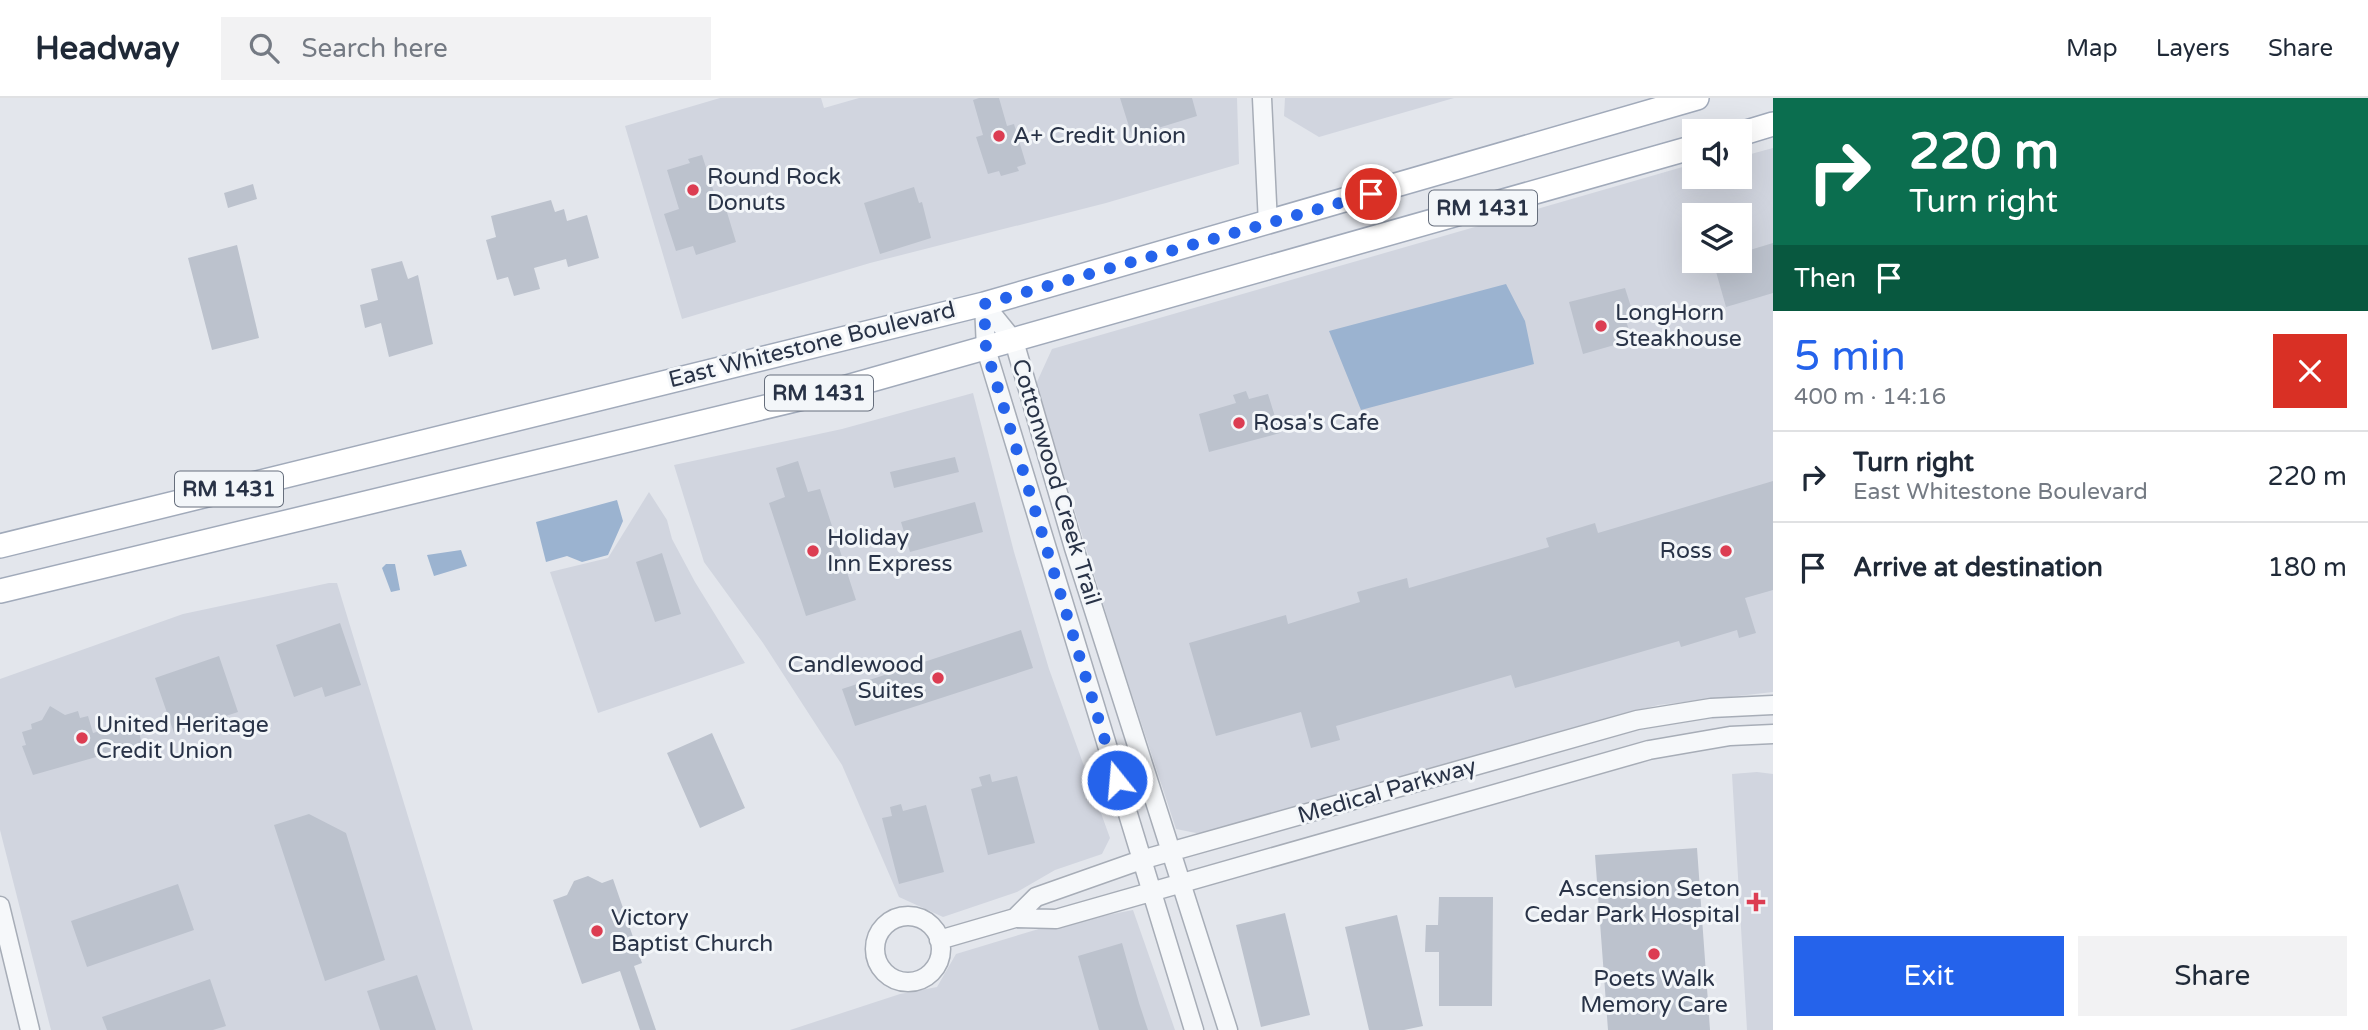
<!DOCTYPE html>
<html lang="en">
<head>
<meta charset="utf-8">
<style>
  :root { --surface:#fff; --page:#f2f2f3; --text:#1f2937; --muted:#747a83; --line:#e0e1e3; --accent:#2563eb }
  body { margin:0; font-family:"Varela Round",sans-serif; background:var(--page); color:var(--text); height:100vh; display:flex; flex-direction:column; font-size:26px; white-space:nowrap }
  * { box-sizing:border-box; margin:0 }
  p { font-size:23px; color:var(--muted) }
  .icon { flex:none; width:38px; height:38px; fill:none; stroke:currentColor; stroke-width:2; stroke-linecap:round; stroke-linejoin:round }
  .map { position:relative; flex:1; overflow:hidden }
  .side { display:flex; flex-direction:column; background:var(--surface); width:595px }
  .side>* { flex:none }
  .top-card { background:#0b6e4f; color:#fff; overflow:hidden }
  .tools { position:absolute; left:1682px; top:21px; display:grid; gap:14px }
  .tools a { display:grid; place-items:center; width:70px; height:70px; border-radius:0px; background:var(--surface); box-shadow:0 7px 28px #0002; font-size:35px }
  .pin { position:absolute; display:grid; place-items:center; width:60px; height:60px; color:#fff; margin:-30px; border:4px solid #fff; border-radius:50%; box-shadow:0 2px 7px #0007 }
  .me { position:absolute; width:77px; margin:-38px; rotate:343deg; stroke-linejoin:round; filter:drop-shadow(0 0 5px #0008) }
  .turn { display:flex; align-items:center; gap:24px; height:147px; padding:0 21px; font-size:32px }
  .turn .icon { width:91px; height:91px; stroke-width:2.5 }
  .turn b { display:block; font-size:49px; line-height:60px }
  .then { display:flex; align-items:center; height:66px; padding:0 21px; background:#0003; gap:14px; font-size:26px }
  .round { display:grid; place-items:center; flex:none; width:74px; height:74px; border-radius:0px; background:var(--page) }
  .overview { display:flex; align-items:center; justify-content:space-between; height:119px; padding:0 21px }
  h1 { font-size:42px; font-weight:600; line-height:52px; color:var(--accent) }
  .cta { display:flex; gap:14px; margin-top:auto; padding:14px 21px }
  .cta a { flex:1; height:80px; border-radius:0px; background:var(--accent); color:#fff; font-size:28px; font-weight:600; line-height:80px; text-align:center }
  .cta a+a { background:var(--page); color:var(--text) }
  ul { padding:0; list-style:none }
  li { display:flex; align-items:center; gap:21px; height:91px; padding:0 21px; border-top:2px solid var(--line) }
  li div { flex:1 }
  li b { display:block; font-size:26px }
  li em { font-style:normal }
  header { display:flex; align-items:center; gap:42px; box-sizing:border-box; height:98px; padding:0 35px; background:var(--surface); border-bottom:2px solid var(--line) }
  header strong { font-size:33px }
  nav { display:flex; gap:38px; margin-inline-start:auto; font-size:24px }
  .search { width:490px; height:63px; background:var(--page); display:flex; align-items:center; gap:18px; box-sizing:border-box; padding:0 24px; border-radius:0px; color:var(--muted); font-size:26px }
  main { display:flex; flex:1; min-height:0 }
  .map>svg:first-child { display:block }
  .built { fill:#d1d5df; fill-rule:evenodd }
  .water { fill:#9bb3d0 }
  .building { fill:#bcc2cd }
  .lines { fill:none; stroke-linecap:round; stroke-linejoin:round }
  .minor-casing { stroke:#a7adb7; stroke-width:21 }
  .major-casing { stroke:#a1aaba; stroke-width:26 }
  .minor { stroke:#f6f8fa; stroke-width:18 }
  .major { stroke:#fff; stroke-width:23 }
  .route { stroke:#2563eb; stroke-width:12; stroke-dasharray:0 21.6 }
  .poi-dot { fill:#dc3d52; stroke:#f3f6f9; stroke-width:2.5 }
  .labels { text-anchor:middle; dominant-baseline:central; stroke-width:6; stroke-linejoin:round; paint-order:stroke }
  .shield { fill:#f3f6f9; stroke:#666e7c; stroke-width:2 }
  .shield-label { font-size:21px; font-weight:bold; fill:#293347 }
  .poi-label { font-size:23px; fill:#293347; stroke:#f3f6f9; text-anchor:start }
  .street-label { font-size:23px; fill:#293347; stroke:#f3f6f9 }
</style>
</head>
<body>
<header>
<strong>Headway</strong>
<div class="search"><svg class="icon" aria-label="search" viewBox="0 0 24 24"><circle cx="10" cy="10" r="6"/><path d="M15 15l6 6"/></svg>Search here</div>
<nav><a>Map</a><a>Layers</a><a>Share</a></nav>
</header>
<main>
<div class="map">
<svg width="1773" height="932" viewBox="0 0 1773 932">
  <rect width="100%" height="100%" fill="#e3e6ec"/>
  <!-- built -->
  <path class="built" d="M720,0H821L824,10L859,0H1237L1239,66L1106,105L870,165L682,221L625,28Z
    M1285,0H1454L1319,39L1284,18Z
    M1773,50V594L1658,607L1201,736L1176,731L1117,551L1036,286L1052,251L1686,68L1694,67V79H1740V59ZM1694,117H1740V163H1694Z
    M973,295L1014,454L1049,571L1110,740L1102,756L1055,772L1017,794L943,819L899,799L842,667L763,545L704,464L674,367L842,331Z
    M649,394L667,422L672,441L695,484L745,565L598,615L550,474L608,460Z
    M329,485H337L473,932H51L0,732V581L183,516Z
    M1757,674L1773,676V932H1747L1732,676Z
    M1133,812L1175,932H790L900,896L937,889L956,856L1042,830Z"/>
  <!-- water -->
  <path class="water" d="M1506,186L1525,223L1534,266L1361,312L1329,233Z
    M617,402L623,423L608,457L582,464L567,458L546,464L536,424Z
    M461,452L467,468L434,478L427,457Z
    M386,466H395L400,492L391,494L382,470Z"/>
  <!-- building -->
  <path class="building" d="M979,0H999L1007,28L1014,26L1026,66L1017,69L1019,73L1001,78L999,73L988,76L976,39L983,37L973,2Z
    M1120,0H1192L1197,18L1132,38Z
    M702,57L720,113L726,111L736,144L696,157L693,148L676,153L664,116L679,111L667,72L690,65L688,61Z
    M253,86L257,101L228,110L224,95Z
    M914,89L919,105L922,104L931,140L880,156L864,105Z
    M551,102L555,114L564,111L567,123L587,117L599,160L568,169L566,161L534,170L540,191L514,198L508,179L497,182L486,142L496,139L491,118Z
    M1773,145V195L1726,209L1713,163H1740V155Z
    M237,147L259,240L212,252L188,160Z
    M402,163L408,181L418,177L433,246L389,259L381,225L365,230L360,207L378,202L371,171Z
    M1625,190L1632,212V218L1625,220L1630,235L1616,241L1618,246L1583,256L1569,204Z
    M1246,293L1249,301L1268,296L1280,335L1209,354L1199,316L1236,305L1233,297Z
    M955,359L959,374L894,390L890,374Z
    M798,363L808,394L820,391L856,502L806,518L769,405L785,399L776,370Z
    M1773,383V492L1745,500L1756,535L1739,540L1737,532L1681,549L1679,543L1515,590L1511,577L1336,628L1340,642L1311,650L1301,614L1216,638L1189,545L1286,517L1288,526L1360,504L1357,494L1407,480L1409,490L1549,449L1546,440L1595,425L1598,435Z
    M975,404L983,434L910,454L901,424Z
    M662,455L681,516L655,524L636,464Z
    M340,525L361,587L325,599L322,589L294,599L276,547Z
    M1021,532L1033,570L855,628L842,591Z
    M219,558L238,614L174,635L155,580Z
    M50,608L65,617L78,613L80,620L88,618L93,635L136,623L142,646L33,677L22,648L26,647L22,634L32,631L31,626L42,622Z
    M712,635L745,710L700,730L667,655Z
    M990,676L992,684L1017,678L1035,745L988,757L971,691L982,688L979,679Z
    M901,706L903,713L926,707L944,774L899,786L882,720L892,718L890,709Z
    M309,716L346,735L385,862L325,883L274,727Z
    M1697,750L1710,932H1608L1595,757Z
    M588,778L602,785L613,781L642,865L634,868L656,932H640L620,873L582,886L553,802L567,797L574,783Z
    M178,786L194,832L87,869L71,823Z
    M1439,799H1493L1492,908H1439V854H1425L1426,827H1438Z
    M1285,815L1310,917L1261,929L1236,827Z
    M1397,817L1423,928L1404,932H1369L1345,829Z
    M1122,845L1139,905L1148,932H1099L1078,858Z
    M417,877L436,932H380L367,893Z
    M210,881L226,928L213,932H107L102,919Z"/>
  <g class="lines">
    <defs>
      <path id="minor" d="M1262,0L1268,126
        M984,206L1014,243L1074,450L1228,932
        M984,206L986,251L1194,932
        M0,808L30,932
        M875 851a33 33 0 1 1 66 0a33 33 0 1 1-66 0Z
        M1015,820L1036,799L1141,762L1637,622L1711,610L1773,607
        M939,842L1015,820L1056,821L1649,652L1730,638L1773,636"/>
      <path id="major" d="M1740,36L1773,26
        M0,448L984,206L1697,0
        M0,493L836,292L1694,49"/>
    </defs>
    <!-- minor casing -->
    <use href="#minor" class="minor-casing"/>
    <!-- major casing -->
    <use href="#major" class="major-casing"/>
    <!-- minor -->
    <use href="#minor" class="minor"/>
    <!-- major -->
    <use href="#major" class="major"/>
  </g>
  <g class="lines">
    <!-- route -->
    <path class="route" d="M1117,682L986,251L984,206L1371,96"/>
  </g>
  <!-- markers -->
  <g class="poi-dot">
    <circle cx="999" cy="38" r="7"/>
    <circle cx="693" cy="92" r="7"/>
    <circle cx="1601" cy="228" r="7"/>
    <circle cx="1239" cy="325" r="7"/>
    <circle cx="813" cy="453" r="7"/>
    <circle cx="1726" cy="453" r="7"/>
    <circle cx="938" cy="580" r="7"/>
    <circle cx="82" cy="640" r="7"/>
    <path d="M1752.5 793.5h7v7h7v7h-7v7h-7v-7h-7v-7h7z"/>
    <circle cx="597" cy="833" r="7"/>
    <circle cx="1654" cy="856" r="7"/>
  </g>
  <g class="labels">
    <!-- shield labels -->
    <g class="shield">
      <rect x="1429" y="92.5" width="108" height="35" rx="5"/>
      <rect x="765" y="277.5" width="108" height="35" rx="5"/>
      <rect x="175" y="373.5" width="108" height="35" rx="5"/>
    </g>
    <g class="shield-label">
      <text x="1483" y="110">RM 1431</text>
      <text x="819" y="295">RM 1431</text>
      <text x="229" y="391">RM 1431</text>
    </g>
    <!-- poi labels -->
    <g class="poi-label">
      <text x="1013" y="38">A+ Credit Union</text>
      <text x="707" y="79">Round Rock<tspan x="707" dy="26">Donuts</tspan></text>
      <text x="1615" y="215">LongHorn<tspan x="1615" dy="26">Steakhouse</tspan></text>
      <text x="1253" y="325">Rosa's Cafe</text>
      <text x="827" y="440">Holiday<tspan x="827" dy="26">Inn Express</tspan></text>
      <text x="1712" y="453" text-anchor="end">Ross</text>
      <text x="924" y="567" text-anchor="end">Candlewood<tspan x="924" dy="26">Suites</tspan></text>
      <text x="96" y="627">United Heritage<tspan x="96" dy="26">Credit Union</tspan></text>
      <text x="1740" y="791" text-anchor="end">Ascension Seton<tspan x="1740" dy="26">Cedar Park Hospital</tspan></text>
      <text x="611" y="820">Victory<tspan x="611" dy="26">Baptist Church</tspan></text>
      <text x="1654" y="881" text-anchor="middle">Poets Walk<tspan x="1654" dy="26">Memory Care</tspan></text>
    </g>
    <!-- street labels -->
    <g class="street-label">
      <text transform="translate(812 247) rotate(-14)">East Whitestone Boulevard</text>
      <text transform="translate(1056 384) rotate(73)">Cottonwood Creek Trail</text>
      <text transform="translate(1387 693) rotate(-16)">Medical Parkway</text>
    </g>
  </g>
</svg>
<div class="tools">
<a><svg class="icon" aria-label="sound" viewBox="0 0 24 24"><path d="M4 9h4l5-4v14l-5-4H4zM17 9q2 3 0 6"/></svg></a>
<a><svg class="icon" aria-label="layers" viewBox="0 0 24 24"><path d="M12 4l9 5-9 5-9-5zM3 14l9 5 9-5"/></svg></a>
</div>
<div class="pin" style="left:1371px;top:96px;background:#d93025"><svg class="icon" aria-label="arrive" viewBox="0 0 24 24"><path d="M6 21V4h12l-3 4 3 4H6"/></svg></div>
<svg class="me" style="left:1117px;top:682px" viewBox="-20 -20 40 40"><circle r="17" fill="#2563eb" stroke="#fff" stroke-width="3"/><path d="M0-11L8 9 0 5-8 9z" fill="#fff"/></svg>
</div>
<section class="side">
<div class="top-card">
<div class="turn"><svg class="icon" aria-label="right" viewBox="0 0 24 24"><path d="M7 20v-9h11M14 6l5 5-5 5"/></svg><div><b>220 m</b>Turn right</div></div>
<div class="then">Then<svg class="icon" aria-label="arrive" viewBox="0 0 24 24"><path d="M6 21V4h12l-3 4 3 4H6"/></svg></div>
</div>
<div class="overview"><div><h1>5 min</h1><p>400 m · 14:16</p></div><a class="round" style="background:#d93025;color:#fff"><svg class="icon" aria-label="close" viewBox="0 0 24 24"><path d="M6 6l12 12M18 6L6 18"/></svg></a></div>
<ul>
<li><svg class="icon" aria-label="right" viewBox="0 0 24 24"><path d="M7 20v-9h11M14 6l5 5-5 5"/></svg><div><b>Turn right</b><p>East Whitestone Boulevard</p></div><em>220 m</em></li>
<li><svg class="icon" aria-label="arrive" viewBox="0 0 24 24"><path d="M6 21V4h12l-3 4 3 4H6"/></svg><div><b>Arrive at destination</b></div><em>180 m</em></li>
</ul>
<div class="cta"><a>Exit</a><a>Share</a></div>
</section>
</main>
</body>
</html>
